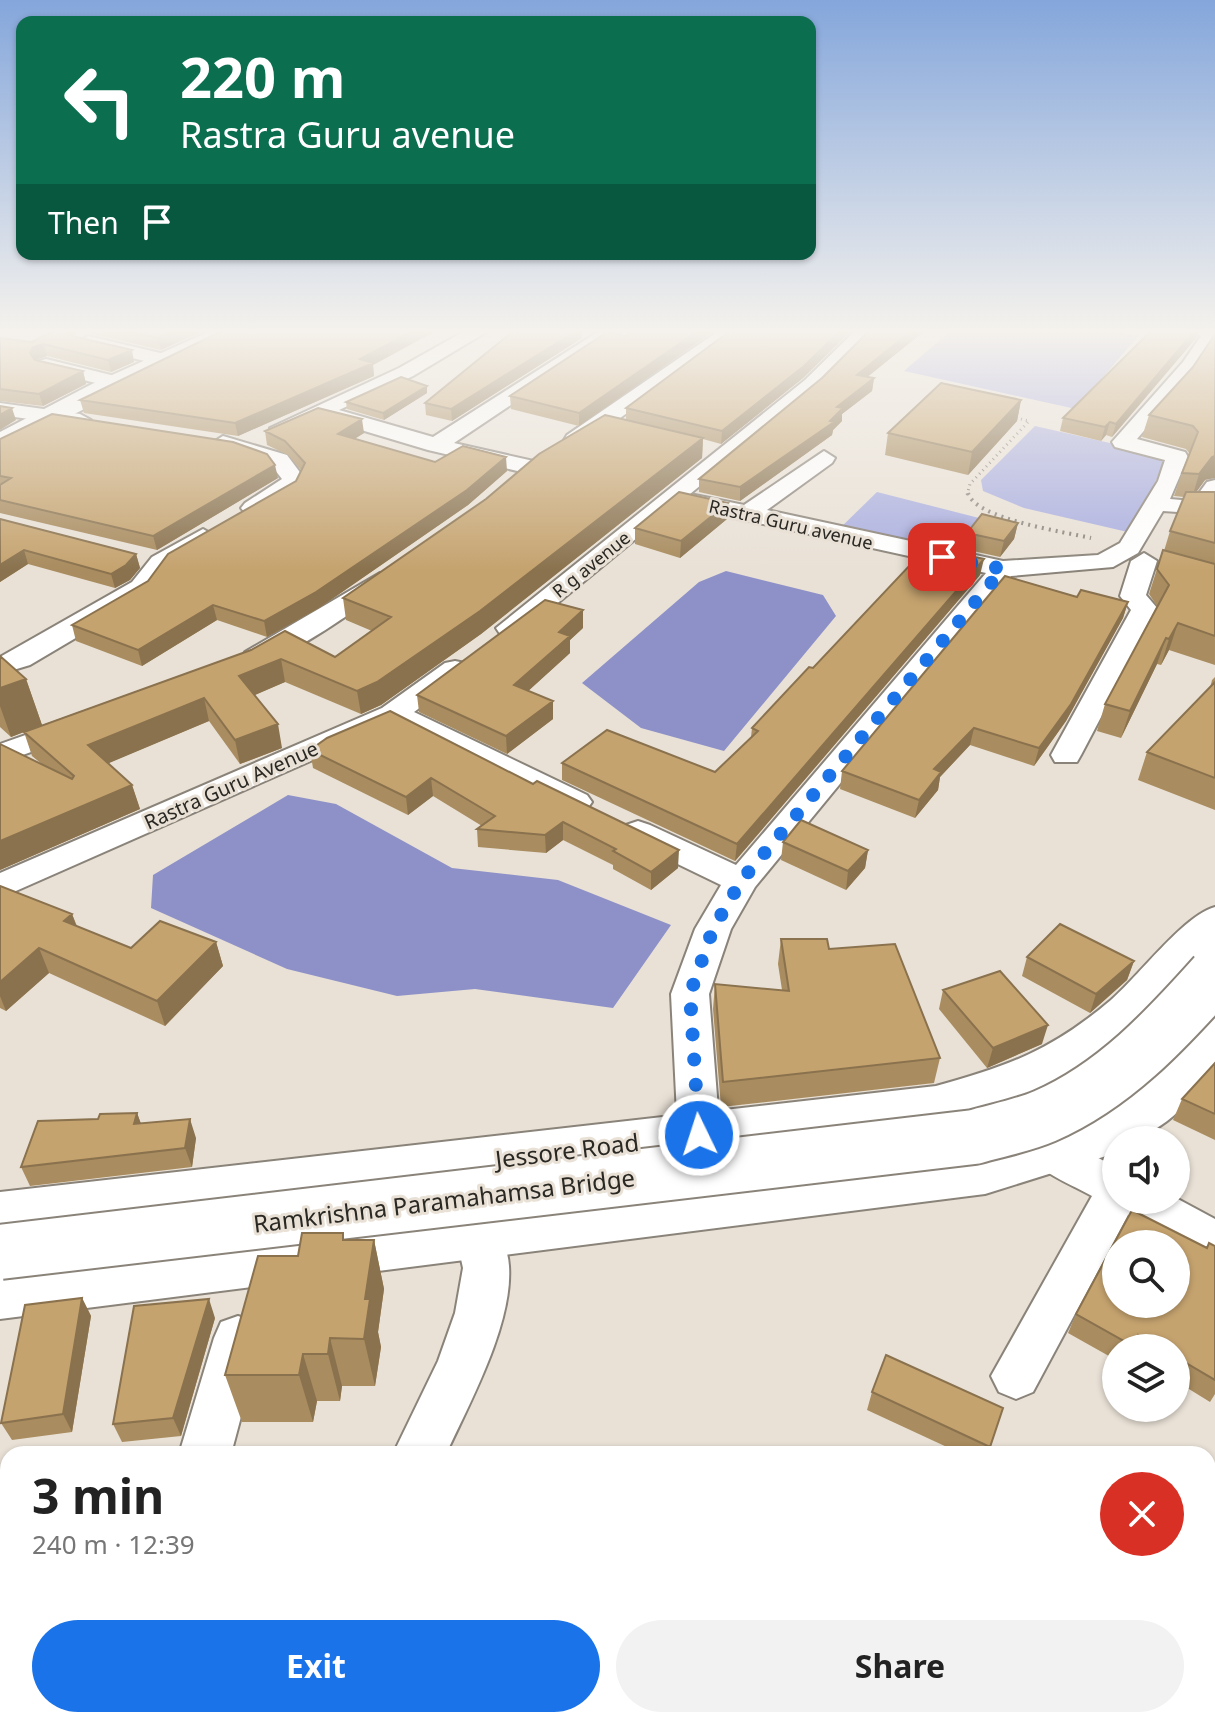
<!DOCTYPE html>
<html lang="en">
<head>
<meta charset="utf-8">
<style>
  :root { --surface:#fff; --page:#f2f2f2; --text:#222; --muted:#767676; --accent:#1a73e8 }
  body { margin:0; font-family:"Noto Sans",sans-serif; background:var(--page); color:var(--text); height:100vh; display:flex; flex-direction:column; font-size:30px; white-space:nowrap }
  * { box-sizing:border-box; margin:0 }
  p { font-size:26px; color:var(--muted) }
  .icon { flex:none; width:44px; height:44px; fill:none; stroke:currentColor; stroke-width:2; stroke-linecap:round; stroke-linejoin:round }
  .map { position:relative; flex:1; overflow:hidden }
  .sheet { position:absolute; left:0px; top:1446px; width:1216px; height:282px; display:flex; flex-direction:column; background:var(--surface); border-radius:24px 24px 0 0; box-shadow:0 2px 6px #0004 }
  .sheet>* { flex:none }
  .top-card { position:absolute; left:16px; top:16px; width:800px; height:244px; border-radius:16px; box-shadow:0 2px 6px #0004; background:#0b6e4f; color:#fff; overflow:hidden }
  .buttons { position:absolute; left:1102px; top:1126px; display:grid; gap:16px }
  .buttons a { display:grid; place-items:center; width:88px; height:88px; border-radius:50%; background:var(--surface); box-shadow:0 2px 6px #0004; font-size:40px }
  .pin { position:absolute; display:grid; place-items:center; width:68px; height:68px; color:#fff; margin:-34px; border-radius:16px; box-shadow:0 4px 12px #0006 }
  .me { position:absolute; width:88px; margin:-44px; rotate:356deg; stroke-linejoin:round; filter:drop-shadow(0 0 6px #0008) }
  .turn { display:flex; align-items:center; gap:28px; height:168px; padding:0 32px; font-size:36px }
  .turn .icon { width:104px; height:104px; stroke-width:2.5 }
  .turn b { display:block; font-size:56px; line-height:68px }
  .then { display:flex; align-items:center; height:76px; padding:0 32px; background:#0003; gap:16px; font-size:30px }
  .round { display:grid; place-items:center; flex:none; width:84px; height:84px; border-radius:42px; background:var(--page) }
  .overview { display:flex; align-items:center; justify-content:space-between; height:136px; padding:0 32px }
  h1 { font-size:48px; font-weight:700; line-height:60px }
  .action { display:flex; gap:16px; margin-top:auto; padding:16px 32px }
  .action a { flex:1; height:92px; border-radius:48px; background:var(--accent); color:#fff; font-size:32px; font-weight:700; line-height:92px; text-align:center }
  .action a+a { background:var(--page); color:var(--text) }
  .map>svg:first-child { display:block }
  .green { fill:#abafe0 }
  .water { fill:#8e91c8 }
  .lines { fill:none; stroke-linecap:round; stroke-linejoin:round }
  .minor-casing { stroke:#8a8379; stroke-width:4 }
  .tertiary-casing { stroke:#8a8379; stroke-width:4 }
  .primary-casing { stroke:#8a8379; stroke-width:4 }
  .path-far1 { stroke:#8b867e; stroke-width:3; stroke-dasharray:1 4; stroke-linecap:butt }
  .path { stroke:#8b867e; stroke-width:4; stroke-dasharray:2 5; stroke-linecap:butt }
  .minor { fill:#fff; fill-rule:evenodd }
  .tertiary { fill:#fff; fill-rule:evenodd }
  .primary { fill:#fff; fill-rule:evenodd }
  .primary-bridge-casing { stroke:#8a8379; stroke-width:58; stroke-linecap:butt }
  .primary-bridge { stroke:#fff; stroke-width:54 }
  .wall { fill:#a98c5f }
  .shaded-wall { fill:#8a724e }
  .building { fill:#c5a36f; stroke:#8a724e; stroke-width:2; fill-rule:evenodd }
  .route { stroke:#1a73e8; stroke-width:14; stroke-dasharray:0 25.2 }
  .labels { text-anchor:middle; dominant-baseline:central; stroke-width:6; stroke-linejoin:round; paint-order:stroke }
  .far-street-label { font-size:18px; fill:#2a2823; stroke:#e9e1d6 }
  .street-label { font-size:20px; fill:#2a2823; stroke:#e9e1d6 }
  .near-street-label { font-size:24px; fill:#2a2823; stroke:#e9e1d6 }
</style>
</head>
<body>
<div class="map">
<svg width="1215" height="1727" viewBox="0 0 1215 1727">
  <rect width="100%" height="100%" fill="#e9e1d6"/>
  <!-- green -->
  <path class="green" d="M954,328H1095L1138,336L1076,409L904,371Z
    M1035,426L1167,456L1132,533L1024,508L983,491L981,480Z
    M877,492L987,520L958,560L834,534Z"/>
  <!-- water -->
  <path class="water" d="M726,571L823,595L836,616L724,751L641,728L582,683L699,582Z
    M288,795L336,804L452,868L558,880L671,925L613,1008L475,989L397,996L287,969L151,908L153,875Z"/>
  <g class="lines">
    <defs>
      <path id="minor" d="M470,328H493L413,376L339,410L433,437L604,328H626L454,443L538,462L541,467L538,472L530,474L428,450L321,418L281,434L270,428L399,368Z
        M723,328H744L583,445H567L564,440L567,435Z
        M858,328H878L819,388L690,494L744,505L824,451L835,458L832,463L767,510L1003,561L1098,555L1120,543L1158,481L1165,460L1115,447L1112,442L1183,362L1201,336L1185,328H1215C1215,363 1160,412 1137,439L1185,452L1188,457L1170,499L1193,501L1207,482L1215,480V503L1207,514L1163,511L1138,553L1113,567L1011,576L755,887L731,929L709,994L720,1135L714,1147L699,1152L684,1147L678,1135L671,994L695,929L721,885L626,839L621,832L626,825L638,821L650,825L736,865L986,573L677,505L520,634H500L496,628L805,380Z
        M88,336L173,356L176,360L166,366L81,346L79,342Z
        M46,359L123,378L126,382L116,388L39,369L36,365L39,361Z
        M0,403L80,414L91,420L80,426L0,415Z
        M223,436L287,455L305,479C296,497 266,518 245,513L241,508L245,503L282,479L271,465L215,448L212,443Z
        M203,529L215,536L212,541L170,567L150,594L30,665L0,674V657L132,582L152,557Z
        M1144,553L1157,561L1146,595L1158,609L1081,755L1077,762H1055L1051,755L1131,610L1120,596L1131,561Z
        M380,573L393,581L389,586C362,605 274,671 245,664L241,658L245,652Z
        M455,661L465,663L469,669L465,675L414,712L587,795L592,802L587,809L576,812L565,809L392,725L0,898V873L382,708L445,663Z
        M71,719L82,722L86,728L82,734L0,763V744Z
        M1038,1124L1053,1129L1065,1141L1116,1167V1200L1176,1198L1215,1219V1261L1128,1215L1033,1392L1016,1399L999,1392L991,1376L1092,1196C1065,1181 1032,1170 1017,1141L1023,1129Z
        M477,1213L493,1218C500,1233 508,1249 509,1266C513,1324 470,1402 446,1454H393L438,1361L455,1313L463,1268L455,1232L461,1218Z
        M238,1316L255,1322L262,1338L231,1454H179L214,1338L221,1322Z
        M8,1705V1720H63L60,1727H0Z
        M255,1720H316L313,1727H252Z"/>
      <path id="tertiary" d="M217,328H247L0,451V432L92,384Z"/>
      <path id="primary" d="M1215,907V953C1167,1008 1115,1063 1047,1094C1012,1110 973,1118 936,1128L0,1242V1192L936,1086C1009,1066 1052,1050 1111,1000C1139,976 1183,916 1215,907Z
        M1215,1007V1066C1191,1101 1160,1140 1116,1140V1151L1103,1157L985,1194L0,1319V1265L985,1148L1064,1125L1111,1103L1151,1072L1197,1013Z"/>
    </defs>
    <!-- minor casing -->
    <use href="#minor" class="minor-casing"/>
    <!-- tertiary casing -->
    <use href="#tertiary" class="tertiary-casing"/>
    <!-- primary casing -->
    <use href="#primary" class="primary-casing"/>
    <!-- path-far1 -->
    <path class="path-far1" d="M967,495L970,484L1029,421L1012,417"/>
    <!-- path -->
    <path class="path" d="M968,493C975,519 1065,532 1091,538"/>
    <!-- minor -->
    <use href="#minor" class="minor"/>
    <!-- tertiary -->
    <use href="#tertiary" class="tertiary"/>
    <!-- primary -->
    <use href="#primary" class="primary"/>
    <defs>
      <path id="primary-bridge" d="M0,1252L974,1137C998,1130 1022,1126 1045,1116C1114,1086 1166,1030 1215,975"/>
    </defs>
    <!-- primary-bridge casing -->
    <use href="#primary-bridge" class="primary-bridge-casing"/>
    <!-- primary-bridge -->
    <use href="#primary-bridge" class="primary-bridge"/>
  </g>
  <!-- wall -->
  <path class="wall" d="M59,328H209L161,350L80,331L71,336L134,362L111,372L47,356L36,360L83,371L86,384L43,406L0,401V338L32,342Z
    M228,328H441L373,365L374,376L238,436L84,413L80,400Z
    M639,328H718L579,426L511,409L510,396Z
    M734,328H854L803,378L721,444L703,439L702,458L481,634L381,705L361,714L285,682L254,695L282,748L240,764L209,721L108,763L132,785L140,809L0,870V744L43,765L32,756L24,732L11,737L0,727V656L26,679L42,725L251,650L335,657L372,631L346,620L343,598L626,420V408Z
    M872,328H928L867,377L874,378L872,391L842,414V421L833,430L832,435L740,501L699,492V479L822,378Z
    M1154,328H1199L1197,337L1112,437L1106,435L1101,441L1060,431L1063,418Z
    M582,338L452,421L426,415L425,403Z
    M1193,367L1205,480L1196,492H1215V665L1169,650L1161,665L1157,664L1121,738L1097,731L1105,704L1157,606L1149,594L1163,550L1164,551L1170,531L1184,497L1174,496L1182,473L1189,453L1186,449L1142,437L1149,415Z
    M427,386V393L384,420L347,409L346,402Z
    M1021,400L1017,421L968,475L885,455L888,433Z
    M265,431L364,433L354,439L435,462L507,471L468,505L319,608L267,637L217,620L142,666L76,641L72,625L148,581L296,481L301,470L288,455L267,445Z
    M0,439L278,478L157,550L0,513Z
    M728,503L727,519L680,558L635,544V528Z
    M0,519L136,554L140,568L130,580L115,588L28,564L0,582Z
    M1018,523L1014,539L1000,557L964,549L967,533Z
    M980,575L735,861L562,780V763L715,772L751,737L752,728L813,668Z
    M1077,597L1128,602L1123,618L1066,721L1034,766L970,745L940,777L938,790L915,818L840,789L842,771Z
    M583,628L570,640V653L528,691L553,719L507,754L419,712L417,695Z
    M1215,677V810L1138,780L1147,752L1210,688L1212,680Z
    M390,711L678,868L651,890L613,869V865L563,840L546,853L478,847L477,829L482,826L433,796L408,815L313,768L310,750Z
    M783,842L868,850L865,868L846,890L781,860Z
    M0,886L72,914L77,926L131,948L216,942L223,966L165,1026L49,973L6,1011L0,1008Z
    M781,939L829,949L940,1058L934,1083L721,1107L713,1009L715,984L782,990L778,964Z
    M1027,957L1134,961L1127,980L1090,1013L1022,976Z
    M943,990L1042,1044L987,1068L939,1009Z
    M1215,1063V1140L1173,1120L1182,1099Z
    M137,1113L141,1124L196,1138L192,1167L30,1186L21,1167L98,1119Z
    M345,1240H374L384,1289L378,1332L381,1347L375,1386H342L340,1401H317L313,1422H242L225,1375L298,1256Z
    M1215,1246V1394L1210,1402L1176,1381V1348H1116V1360L1068,1333L1076,1314L1207,1248Z
    M82,1298L91,1316L72,1432L12,1440L1,1423Z
    M215,1318L181,1436L122,1442L113,1424Z
    M872,1392L990,1447L988,1454H962L867,1410Z
    M0,1505L8,1506V1569L0,1567Z"/>
  <!-- shaded-wall -->
  <path class="shaded-wall" d="M66,328H79L80,331L68,338Z
    M181,328H209L161,350L158,338Z
    M419,328H441L373,365L374,376L238,436L235,423Z
    M581,328H582V338L452,421L451,409Z
    M702,328H718L579,426V413Z
    M843,328H854L803,378L721,444L722,431Z
    M915,328H928L855,387L857,375Z
    M1197,328H1199L1197,337L1112,437L1116,424Z
    M43,344L47,356L37,359L33,365L30,353L33,347Z
    M132,350L134,362L111,372L108,360Z
    M83,371L86,384L43,406L39,394Z
    M874,378L872,391L842,414V421L833,430L832,435L740,501V487Z
    M427,386V393L384,420L383,413Z
    M1021,400L1017,421L968,475L972,452Z
    M12,408L16,420L0,430V415Z
    M362,419L364,433L340,448L338,434Z
    M1110,422L1106,435L1101,441L1105,427Z
    M703,438L702,458L481,634L381,705L361,714L357,691Z
    M1215,456V478L1205,480L1192,498L1199,474L1212,457Z
    M506,457L507,471L468,505L319,608L267,637L264,621Z
    M275,465L278,478L157,550L153,536Z
    M728,503L727,519L680,558L681,541Z
    M1018,523L1014,539L1000,557L1004,541Z
    M24,550L28,564L0,582V565Z
    M136,554L140,568L130,580L115,588L111,574Z
    M984,559L980,575L735,861L737,844Z
    M1128,602L1123,618L1066,721L1034,766L1039,748Z
    M213,605L217,620L142,666L138,650Z
    M583,610V628L570,640V653L515,703L514,685L559,632Z
    M1178,623L1169,650L1161,665L1169,639Z
    M1166,638L1157,664L1121,738L1130,711Z
    M281,659L285,682L244,700L239,676Z
    M26,679L42,725L11,737L0,706V688Z
    M204,698L209,721L95,769L88,745Z
    M553,701V719L507,754L506,736Z
    M278,724L282,748L240,764L235,740Z
    M974,728L970,745L940,777L938,790L915,818L919,800L934,769Z
    M431,778L433,796L408,815L406,797Z
    M132,785L140,809L0,870V841Z
    M563,822V840L546,853L545,835Z
    M679,850L678,868L651,890V872Z
    M868,850L865,868L846,890L848,871Z
    M72,914L81,939L64,921Z
    M216,942L223,966L165,1026L157,1001Z
    M39,948L49,973L6,1011L0,996V982Z
    M1134,961L1127,980L1090,1013L1096,994Z
    M1048,1025L1042,1044L987,1068L993,1048Z
    M137,1113L144,1132L134,1124Z
    M190,1119L196,1138L192,1167L185,1148Z
    M374,1240L384,1289L378,1332L381,1347L375,1386L364,1339L365,1299Z
    M82,1298L91,1316L72,1432L63,1414Z
    M209,1299L215,1318L181,1436L173,1418Z
    M330,1338L342,1386L340,1401L328,1354Z
    M303,1354L317,1401L313,1422L299,1375Z
    M546,1720H563L560,1727H543Z"/>
  <!-- building -->
  <path class="building" d="M59,328H66L68,335L132,350L108,360L43,344L33,347L30,353L35,360L83,371L39,394L0,389V338L32,342Z
    M114,328H181L158,338Z
    M228,328H419L360,359L373,363L235,423L80,400Z
    M517,328H581L451,409L425,403Z
    M639,328H702L579,413L510,396L607,332L625,336Z
    M734,328H843L804,366L722,431L626,408Z
    M872,328H915L857,375L874,378L837,407L843,408L830,421L834,422L740,487L699,479L822,378Z
    M1154,328H1197L1116,424L1110,422L1105,427L1063,418Z
    M1215,334V456L1212,457L1199,474L1182,473L1198,432L1193,426L1149,415L1193,367Z
    M401,377L427,386L383,413L346,402Z
    M941,383L1021,400L972,452L888,433Z
    M0,406L12,408L0,415Z
    M318,408L362,419L338,434L435,462L463,446L506,457L467,490L316,592L264,621L213,605L138,650L72,625L148,581L168,554L296,481L305,463L285,441L265,431Z
    M52,414L233,442L267,454L275,465L153,536L0,500V485L11,478L0,476V439Z
    M605,415L703,438L480,611L377,682L357,691L281,659L239,676L278,724L235,740L204,698L88,745L132,785L0,841V744L72,779L74,776L24,732L251,650L285,631L335,657L391,617L343,598L486,499L539,454Z
    M679,492L728,503L681,541L635,528Z
    M1186,492H1215V543L1170,531Z
    M982,514L1018,523L1004,541L967,533Z
    M0,519L136,554L126,565L111,574L24,550L0,565Z
    M927,547L984,559L737,844L562,763L607,730L715,772L758,731L752,728L809,667L813,668Z
    M1163,550L1215,564V636L1178,623L1169,639L1166,638L1130,711L1105,704L1169,585L1157,569Z
    M1005,576L1077,597L1081,590L1128,602L1071,704L1039,748L974,728L934,769L941,772L919,800L842,771Z
    M545,600L583,610L559,632L570,636L514,685L553,701L506,736L417,695Z
    M0,656L26,679L0,688Z
    M1215,682V778L1147,752Z
    M390,711L533,784L537,781L679,850L651,872L613,851L616,849L563,822L545,835L477,829L495,816L431,778L406,797L310,750L327,738Z
    M801,820L868,850L848,871L783,842Z
    M0,886L72,914L64,921L131,948L160,921L216,942L157,1001L39,948L0,982Z
    M1060,924L1134,961L1096,994L1027,957Z
    M781,939H827L829,949L895,944L940,1058L723,1082L715,984L789,991Z
    M1000,971L1048,1025L993,1048L943,990Z
    M1215,1063V1114L1182,1099Z
    M137,1113L134,1124L190,1119L185,1148L21,1167L38,1121L98,1119L100,1114Z
    M1132,1210L1207,1248L1209,1243L1215,1246V1380L1176,1357V1348H1160L1138,1335L1133,1346L1076,1314ZM1116,1244H1176V1304H1116Z
    M302,1233H343V1240H374L365,1299H370L364,1339L330,1338L328,1354H303L299,1375H225L258,1256H298Z
    M82,1298L63,1414L1,1423L25,1305Z
    M209,1299L173,1418L113,1424L134,1306Z
    M886,1355L1003,1408L990,1447L872,1392Z
    M0,1505L8,1506V1555L0,1553Z
    M296,1720H546L543,1727H292Z"/>
  <!-- sky -->
  <linearGradient id="sky" x2="0" y2="1"><stop stop-color="#84a6db"/><stop offset="0.58" stop-color="#f5f2ed"/><stop offset="1" stop-color="#f5f2ed" stop-opacity="0"/></linearGradient>
  <rect width="1215" height="570" fill="url(#sky)"/>
  <g class="lines">
    <!-- route -->
    <path class="route" d="M699,1135L690,994L713,929L741,881L1003,569L942,557"/>
  </g>
  <g class="labels">
    <!-- far-street labels -->
    <g class="far-street-label">
      <text transform="translate(791 524) rotate(13)">Rastra Guru avenue</text>
      <text transform="translate(591 564) rotate(-39)">R g avenue</text>
    </g>
    <!-- street labels -->
    <g class="street-label">
      <text transform="translate(231 785) rotate(-24)">Rastra Guru Avenue</text>
    </g>
    <!-- near-street labels -->
    <g class="near-street-label">
      <text transform="translate(567 1150) rotate(-7)">Jessore Road</text>
      <text transform="translate(444 1200) rotate(-7)">Ramkrishna Paramahamsa Bridge</text>
    </g>
  </g>
</svg>
<div class="buttons">
<a><svg class="icon" aria-label="sound" viewBox="0 0 24 24"><path d="M4 9h4l5-4v14l-5-4H4zM17 9q2 3 0 6"/></svg></a>
<a><svg class="icon" aria-label="search" viewBox="0 0 24 24"><circle cx="10" cy="10" r="6"/><path d="M15 15l6 6"/></svg></a>
<a><svg class="icon" aria-label="layers" viewBox="0 0 24 24"><path d="M12 4l9 5-9 5-9-5zM3 14l9 5 9-5"/></svg></a>
</div>
<div class="pin" style="left:942px;top:557px;background:#d93025"><svg class="icon" aria-label="arrive" viewBox="0 0 24 24"><path d="M6 21V4h12l-3 4 3 4H6"/></svg></div>
<svg class="me" style="left:699px;top:1135px" viewBox="-20 -20 40 40"><circle r="17" fill="#1a73e8" stroke="#fff" stroke-width="3"/><path d="M0-11L8 9 0 5-8 9z" fill="#fff"/></svg>
<div class="top-card">
<div class="turn"><svg class="icon" aria-label="left" viewBox="0 0 24 24"><path d="M17 20v-9H6M10 6l-5 5 5 5"/></svg><div><b>220 m</b>Rastra Guru avenue</div></div>
<div class="then">Then<svg class="icon" aria-label="arrive" viewBox="0 0 24 24"><path d="M6 21V4h12l-3 4 3 4H6"/></svg></div>
</div>
<section class="sheet">
<div class="overview"><div><h1>3 min</h1><p>240 m · 12:39</p></div><a class="round" style="background:#d93025;color:#fff"><svg class="icon" aria-label="close" viewBox="0 0 24 24"><path d="M6 6l12 12M18 6L6 18"/></svg></a></div>
<div class="action"><a>Exit</a><a>Share</a></div>
</section>
</div>
</body>
</html>
